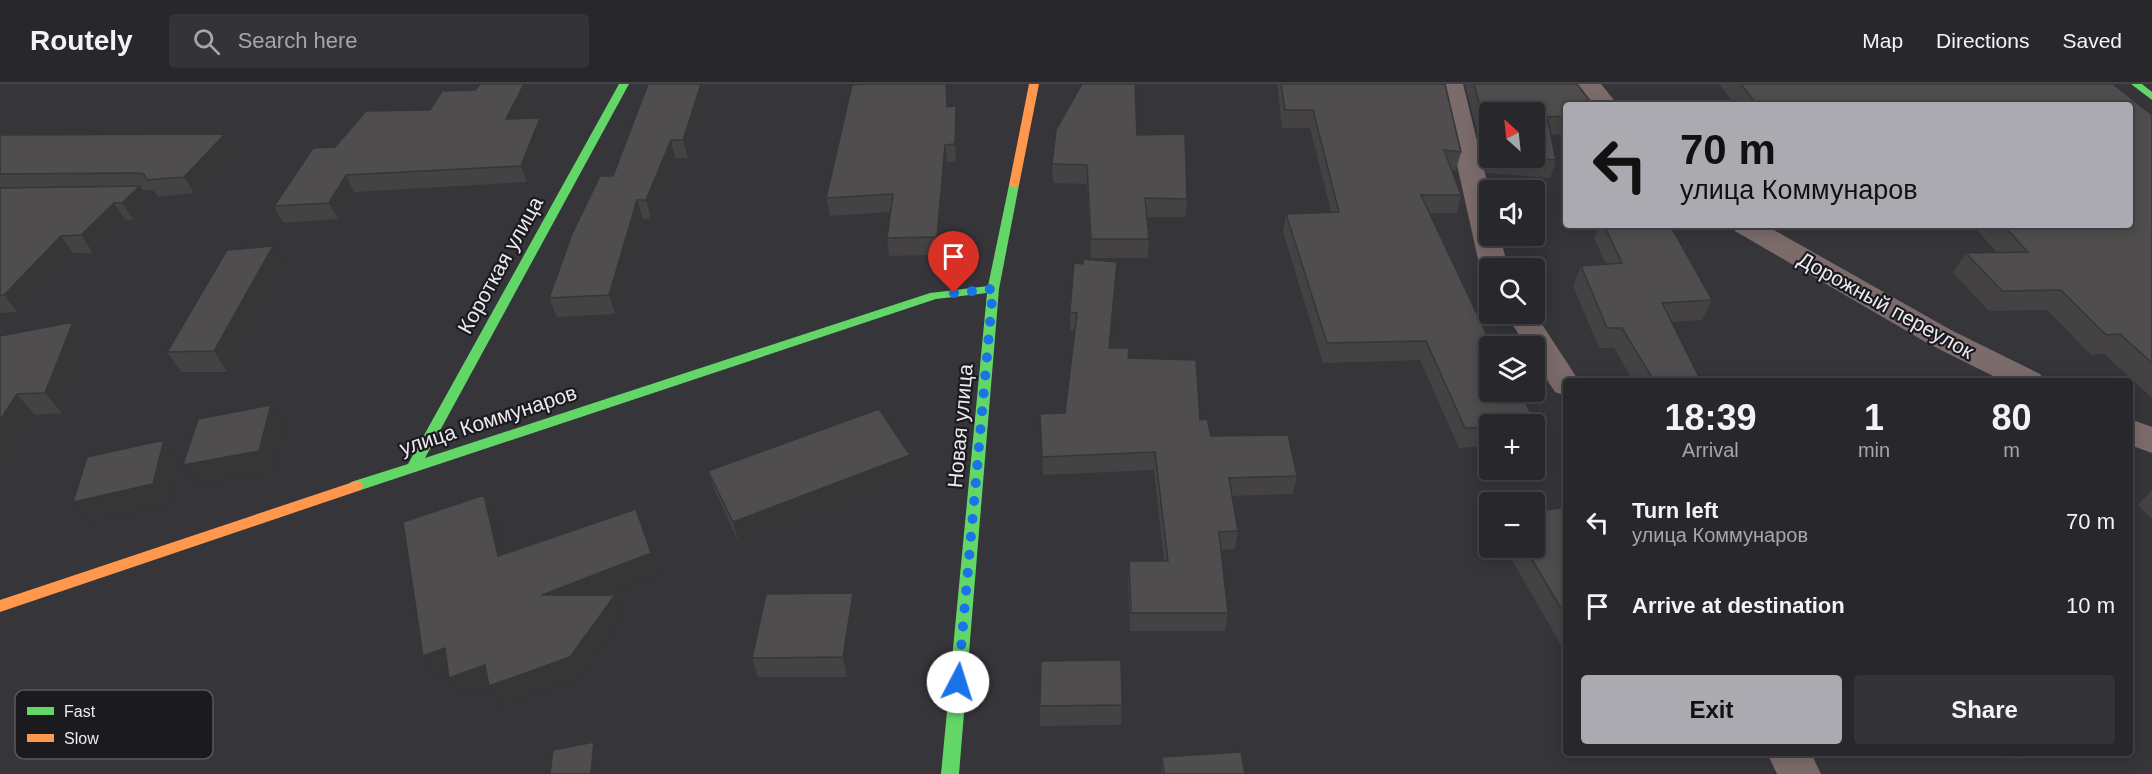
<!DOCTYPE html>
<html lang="en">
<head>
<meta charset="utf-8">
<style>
  :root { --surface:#28282c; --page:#343438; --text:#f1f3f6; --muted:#a5a6a9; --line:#444448; --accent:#aaaab0 }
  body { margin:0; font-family:Arial,sans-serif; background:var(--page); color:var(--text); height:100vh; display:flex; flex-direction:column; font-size:22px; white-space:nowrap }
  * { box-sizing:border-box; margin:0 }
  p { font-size:20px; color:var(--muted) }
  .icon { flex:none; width:33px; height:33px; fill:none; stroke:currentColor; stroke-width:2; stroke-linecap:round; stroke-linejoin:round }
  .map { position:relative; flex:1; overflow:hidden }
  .side { position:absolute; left:1563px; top:294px; width:570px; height:378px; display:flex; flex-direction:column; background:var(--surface); border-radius:6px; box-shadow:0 3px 15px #0003,0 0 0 2px var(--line) }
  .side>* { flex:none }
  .banner { position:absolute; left:1563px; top:18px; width:570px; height:126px; border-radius:6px; box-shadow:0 3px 15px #0003,0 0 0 2px var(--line); background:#aaaab0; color:#111; overflow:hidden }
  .needle { width:39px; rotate:333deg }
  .tools { position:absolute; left:1479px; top:18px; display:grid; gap:12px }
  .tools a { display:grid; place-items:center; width:66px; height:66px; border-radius:6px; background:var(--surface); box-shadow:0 3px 15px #0003,0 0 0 2px var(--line); font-size:30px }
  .pin { position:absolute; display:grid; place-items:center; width:51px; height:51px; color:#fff; margin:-62px -26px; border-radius:50% 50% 50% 0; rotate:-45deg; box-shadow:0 0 6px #0007 }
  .pin .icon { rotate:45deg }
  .me { position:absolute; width:66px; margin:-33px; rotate:5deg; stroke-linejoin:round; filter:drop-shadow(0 0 4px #0008) }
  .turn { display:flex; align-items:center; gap:21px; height:126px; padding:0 18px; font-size:27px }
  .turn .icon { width:78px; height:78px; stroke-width:2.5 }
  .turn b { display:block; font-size:42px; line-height:51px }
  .eta { display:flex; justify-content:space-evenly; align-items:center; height:102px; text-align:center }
  .eta b { font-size:36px; font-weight:700; line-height:42px }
  .button { display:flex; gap:12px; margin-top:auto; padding:12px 18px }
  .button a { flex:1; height:69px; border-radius:6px; background:var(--accent); color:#111; font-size:24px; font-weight:700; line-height:69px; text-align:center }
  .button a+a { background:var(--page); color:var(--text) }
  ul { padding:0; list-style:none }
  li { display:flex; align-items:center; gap:18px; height:84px; padding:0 18px }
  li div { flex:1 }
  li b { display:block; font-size:22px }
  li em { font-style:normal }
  header { display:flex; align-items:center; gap:36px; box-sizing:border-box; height:84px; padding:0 30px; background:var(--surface); border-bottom:2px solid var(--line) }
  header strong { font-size:28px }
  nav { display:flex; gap:33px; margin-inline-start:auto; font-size:21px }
  .search { width:420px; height:54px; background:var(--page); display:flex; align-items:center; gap:15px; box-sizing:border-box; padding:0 21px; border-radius:6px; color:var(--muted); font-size:22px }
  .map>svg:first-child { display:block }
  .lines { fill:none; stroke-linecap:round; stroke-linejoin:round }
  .street { fill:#7b6b6a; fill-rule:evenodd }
  .fast { fill:#63d668; fill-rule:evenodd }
  .slow { fill:#ff974d; fill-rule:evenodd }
  .wall { fill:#444243; fill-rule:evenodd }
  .shaded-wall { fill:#373637 }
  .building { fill:#4f4d4e; stroke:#373637; stroke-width:1.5 }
  .route { stroke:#1a73e8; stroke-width:10; stroke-dasharray:0 18 }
  .labels { text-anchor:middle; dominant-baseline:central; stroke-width:4.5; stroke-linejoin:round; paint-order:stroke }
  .street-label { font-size:21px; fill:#e9e9ef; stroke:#1b1b1f }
  .key { fill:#1b1b1f; stroke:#59595d; stroke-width:1.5 }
  .key-label { font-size:16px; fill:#e9e9ef }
</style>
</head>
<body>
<header>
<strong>Routely</strong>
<div class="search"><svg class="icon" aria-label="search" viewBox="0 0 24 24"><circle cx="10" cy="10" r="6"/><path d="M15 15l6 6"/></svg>Search here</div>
<nav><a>Map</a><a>Directions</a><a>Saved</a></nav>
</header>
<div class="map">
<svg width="2152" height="690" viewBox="0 0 2152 690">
  <rect width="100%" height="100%" fill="#35353a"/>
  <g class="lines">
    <!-- street -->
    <path class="street" d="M1439,0H1463L1490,109V152H1500L1508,184H1490V191L1484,190L1480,184Z
      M1577,0H1601L1618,21H1594Z
      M1731,141H1765L1951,246L2040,290L2045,297H2003L1929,260L1735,147Z
      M1534,228L1579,297H1566V312L1555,308L1534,276V262H1526L1506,230Z
      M2130,335L2152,343V369L2130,361Z
      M1767,669H1811L1821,690H1777Z"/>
    <!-- fast -->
    <path class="fast" d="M619,0H629L425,374L930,209L988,202L1009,101L1010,99H1018L1019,101L999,205L959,690H941L987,209L936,215L361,406H351L349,402L351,398L408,380Z
      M2131,0H2142L2152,8V16Z"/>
    <!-- slow -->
    <path class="slow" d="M1029,0H1039L1019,101L1014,104L1009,101Z
      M356,397L361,398L363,402L361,406L0,528V516Z"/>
  </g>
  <!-- wall -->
  <path class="wall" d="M480,0H537L520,35L540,34L546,50L527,98L354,108L338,135L283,139L274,122L335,63L430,26L475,6Z
    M1277,0H1445L1461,68L1456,86H1452L1461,111L1457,129H1430L1490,308L1537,341L1534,347V340H1490V362L1459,364L1420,276L1323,279L1283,148L1286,130L1331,128L1310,44H1282Z
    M1465,0H1577L1566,21V50L1551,51L1556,76L1550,94L1487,89ZM1490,28L1534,74H1490Z
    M1719,0H2113L2152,31V314L2104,270L2091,271L2047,226L1989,227L1953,189L1966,169L1997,168L1972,141H2130V21H1735Z
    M710,1L688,74H675L651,135H643L615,230L557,233L549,214L613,92Z
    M947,23L958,39L956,78H947L938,171L889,172L887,154L890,128L830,132L826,114Z
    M225,50L235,66L194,109L158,113L154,107L143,106L151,119L134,136H125L93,169H73L17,228L0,229V51Z
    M1137,51L1187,115L1185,133H1146L1149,155L1148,174H1091L1087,100L1053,99L1052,80Z
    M1599,141H1670L1712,216L1702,236L1672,238L1701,297H1633L1614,264H1599L1573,202L1581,182L1606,180L1594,154Z
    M284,182L227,288H181L167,268Z
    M1117,196L1110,264L1129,274L1200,336L1211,352L1297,392L1293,410L1232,412L1238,447L1235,465L1221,466L1228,529L1225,547H1130L1128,495L1129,477H1164L1154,386L1043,391L1040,330L1065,329L1075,247L1070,246V228Z
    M73,238L88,259L62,329L35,331L0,383V252Z
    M910,371L913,391L739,459L715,407L708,387Z
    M2152,406V435L2138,421Z
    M1566,423V570L1505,464H1534Z
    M853,509L857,529L847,593H758L752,574Z
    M1122,621L1121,641L1040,642V622Z
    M1914,669H2028L2022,675L1916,672Z
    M1162,673L1245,690H1161Z"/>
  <!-- shaded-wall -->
  <path class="shaded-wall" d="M524,0H537L512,51L506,35Z
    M701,0H710V1L688,74L683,56Z
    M956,22L958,39L956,78L955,60Z
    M540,34L546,50L527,98L521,82Z
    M225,50L235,66L194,109L184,93Z
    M671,56L675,74L651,135L646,116Z
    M945,61L947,78L938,171L937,153Z
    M346,91L354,108L338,135L329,119Z
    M140,102L151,119L134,136L122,119Z
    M637,116L643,135L615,230L609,211Z
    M114,119L125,136L93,169L81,151Z
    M61,152L73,169L17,228L4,211Z
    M273,162L284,182L227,288L214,267Z
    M1117,178V196L1109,282V264Z
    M73,238L88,259L62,329L45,309Z
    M17,310L35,331L0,383V336Z
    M271,321L284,342L273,387L198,401L183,381Z
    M164,356L179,377L169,420L91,438L73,418Z
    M910,371L913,391L739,459L733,438Z
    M484,411L495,432L509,493L498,472Z
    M636,425L659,490L552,532L542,511Z
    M853,509L857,529L847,593L843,573Z
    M615,511L624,531L580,593L501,622L489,603L462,613L449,594Z
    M445,564L457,584L436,592L423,572Z
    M594,658L599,669L598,690H591Z"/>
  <!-- building -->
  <path class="building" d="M480,0H524L506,35L540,34L521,82L346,91L329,119L274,122L313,64L335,63L366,27L430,26L442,7L475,6Z
    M648,0H701L683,56H671L646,116H637L609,211L549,214L572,150L600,92H613Z
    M862,0H946L947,23L956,22L955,60L945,61L937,153L887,154L893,110L826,114L852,1Z
    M1082,0H1135L1137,51L1185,50L1187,115L1145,114L1149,155H1091L1087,81L1052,80L1056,46Z
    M1281,0H1445L1461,68L1444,66L1461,111H1421L1492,262H1490V308H1520L1537,341L1490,340V343L1465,344L1426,257L1327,259L1286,130L1339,128L1313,26H1285Z
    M1474,0H1577L1593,21H1566V32L1547,33L1556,76L1530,74H1534V28H1490V59Z
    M1741,0H2113L2152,31V279L2120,250L2106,251L2061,206L2002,207L1966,169L2028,168L2003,141H2130V21H1757Z
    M225,50L184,93L147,96L144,90L137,89L0,90V51Z
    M140,102L122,119H114L81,151L61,152L4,211H0V104Z
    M1604,141H1670L1712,216L1662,219L1701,297H1654L1622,244H1607L1581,182L1622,179Z
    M273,162L214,267L167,268L227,166Z
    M1083,175L1117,178L1109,264H1129L1128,274L1196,276L1200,336L1207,335L1211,352L1288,351L1297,392L1229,394L1238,447L1219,448L1228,529H1131L1129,477H1168L1155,368L1042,373L1040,330L1065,329L1077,229L1070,228L1074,179L1083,180Z
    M73,238L45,309L17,310L0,336V252Z
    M271,321L259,367L183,381L198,335Z
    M879,325L910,371L733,438L708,387Z
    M164,356L153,400L73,418L87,373Z
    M484,411L498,472L636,425L651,469L542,511H615L570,573L489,602L485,581L449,594L445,564L423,572L403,438Z
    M1566,423V533L1525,464H1534V428Z
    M853,509L843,573L752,574L766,510Z
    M1121,576L1122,621L1040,622L1041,577Z
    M594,658L591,690H550L553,666Z
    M1241,668L1245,690H1164L1162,673Z"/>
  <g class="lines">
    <!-- route -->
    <path class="route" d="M954,209L993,205L958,598"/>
  </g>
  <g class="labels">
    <!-- street labels -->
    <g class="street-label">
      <text transform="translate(500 181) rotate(-61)">Короткая улица</text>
      <text transform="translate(1886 221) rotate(29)">Дорожный переулок</text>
      <text transform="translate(488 336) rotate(-18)">улица Коммунаров</text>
      <text transform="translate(960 342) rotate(-85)">Новая улица</text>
    </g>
  </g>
  <!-- legend -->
  <rect x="15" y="606" width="198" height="69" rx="9" class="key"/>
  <rect x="27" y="623" width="27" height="8" fill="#63d668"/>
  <rect x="27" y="650" width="27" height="8" fill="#ff974d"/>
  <g class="key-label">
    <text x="64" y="633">Fast</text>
    <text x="64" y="660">Slow</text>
  </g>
</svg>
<div class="tools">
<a><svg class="needle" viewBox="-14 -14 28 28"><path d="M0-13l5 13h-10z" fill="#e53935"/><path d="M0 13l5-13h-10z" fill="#a5a6a9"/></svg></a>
<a><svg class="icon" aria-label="sound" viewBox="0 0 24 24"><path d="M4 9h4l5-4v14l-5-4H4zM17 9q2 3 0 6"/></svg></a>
<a><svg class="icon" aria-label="search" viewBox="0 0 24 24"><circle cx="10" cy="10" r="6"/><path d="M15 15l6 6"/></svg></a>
<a><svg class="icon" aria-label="layers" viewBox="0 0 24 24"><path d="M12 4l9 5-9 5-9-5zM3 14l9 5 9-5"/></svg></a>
<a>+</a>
<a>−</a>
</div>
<div class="pin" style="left:954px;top:209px;background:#d93025"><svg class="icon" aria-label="arrive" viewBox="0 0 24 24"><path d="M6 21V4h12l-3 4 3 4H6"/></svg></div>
<svg class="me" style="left:958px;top:598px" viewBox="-20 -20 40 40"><circle r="19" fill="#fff"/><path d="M0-13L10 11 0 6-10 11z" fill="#1a73e8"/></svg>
<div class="banner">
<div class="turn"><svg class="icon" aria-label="left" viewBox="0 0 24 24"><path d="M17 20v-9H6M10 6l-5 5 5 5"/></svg><div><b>70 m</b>улица Коммунаров</div></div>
</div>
<section class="side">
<div class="eta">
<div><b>18:39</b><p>Arrival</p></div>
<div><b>1</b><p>min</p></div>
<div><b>80</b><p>m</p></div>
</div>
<ul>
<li><svg class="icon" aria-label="left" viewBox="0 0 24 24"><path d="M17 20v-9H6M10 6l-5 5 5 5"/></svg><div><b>Turn left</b><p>улица Коммунаров</p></div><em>70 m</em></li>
<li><svg class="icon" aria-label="arrive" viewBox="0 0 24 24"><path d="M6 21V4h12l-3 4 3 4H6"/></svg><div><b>Arrive at destination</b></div><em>10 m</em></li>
</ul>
<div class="button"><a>Exit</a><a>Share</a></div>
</section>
</div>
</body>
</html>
